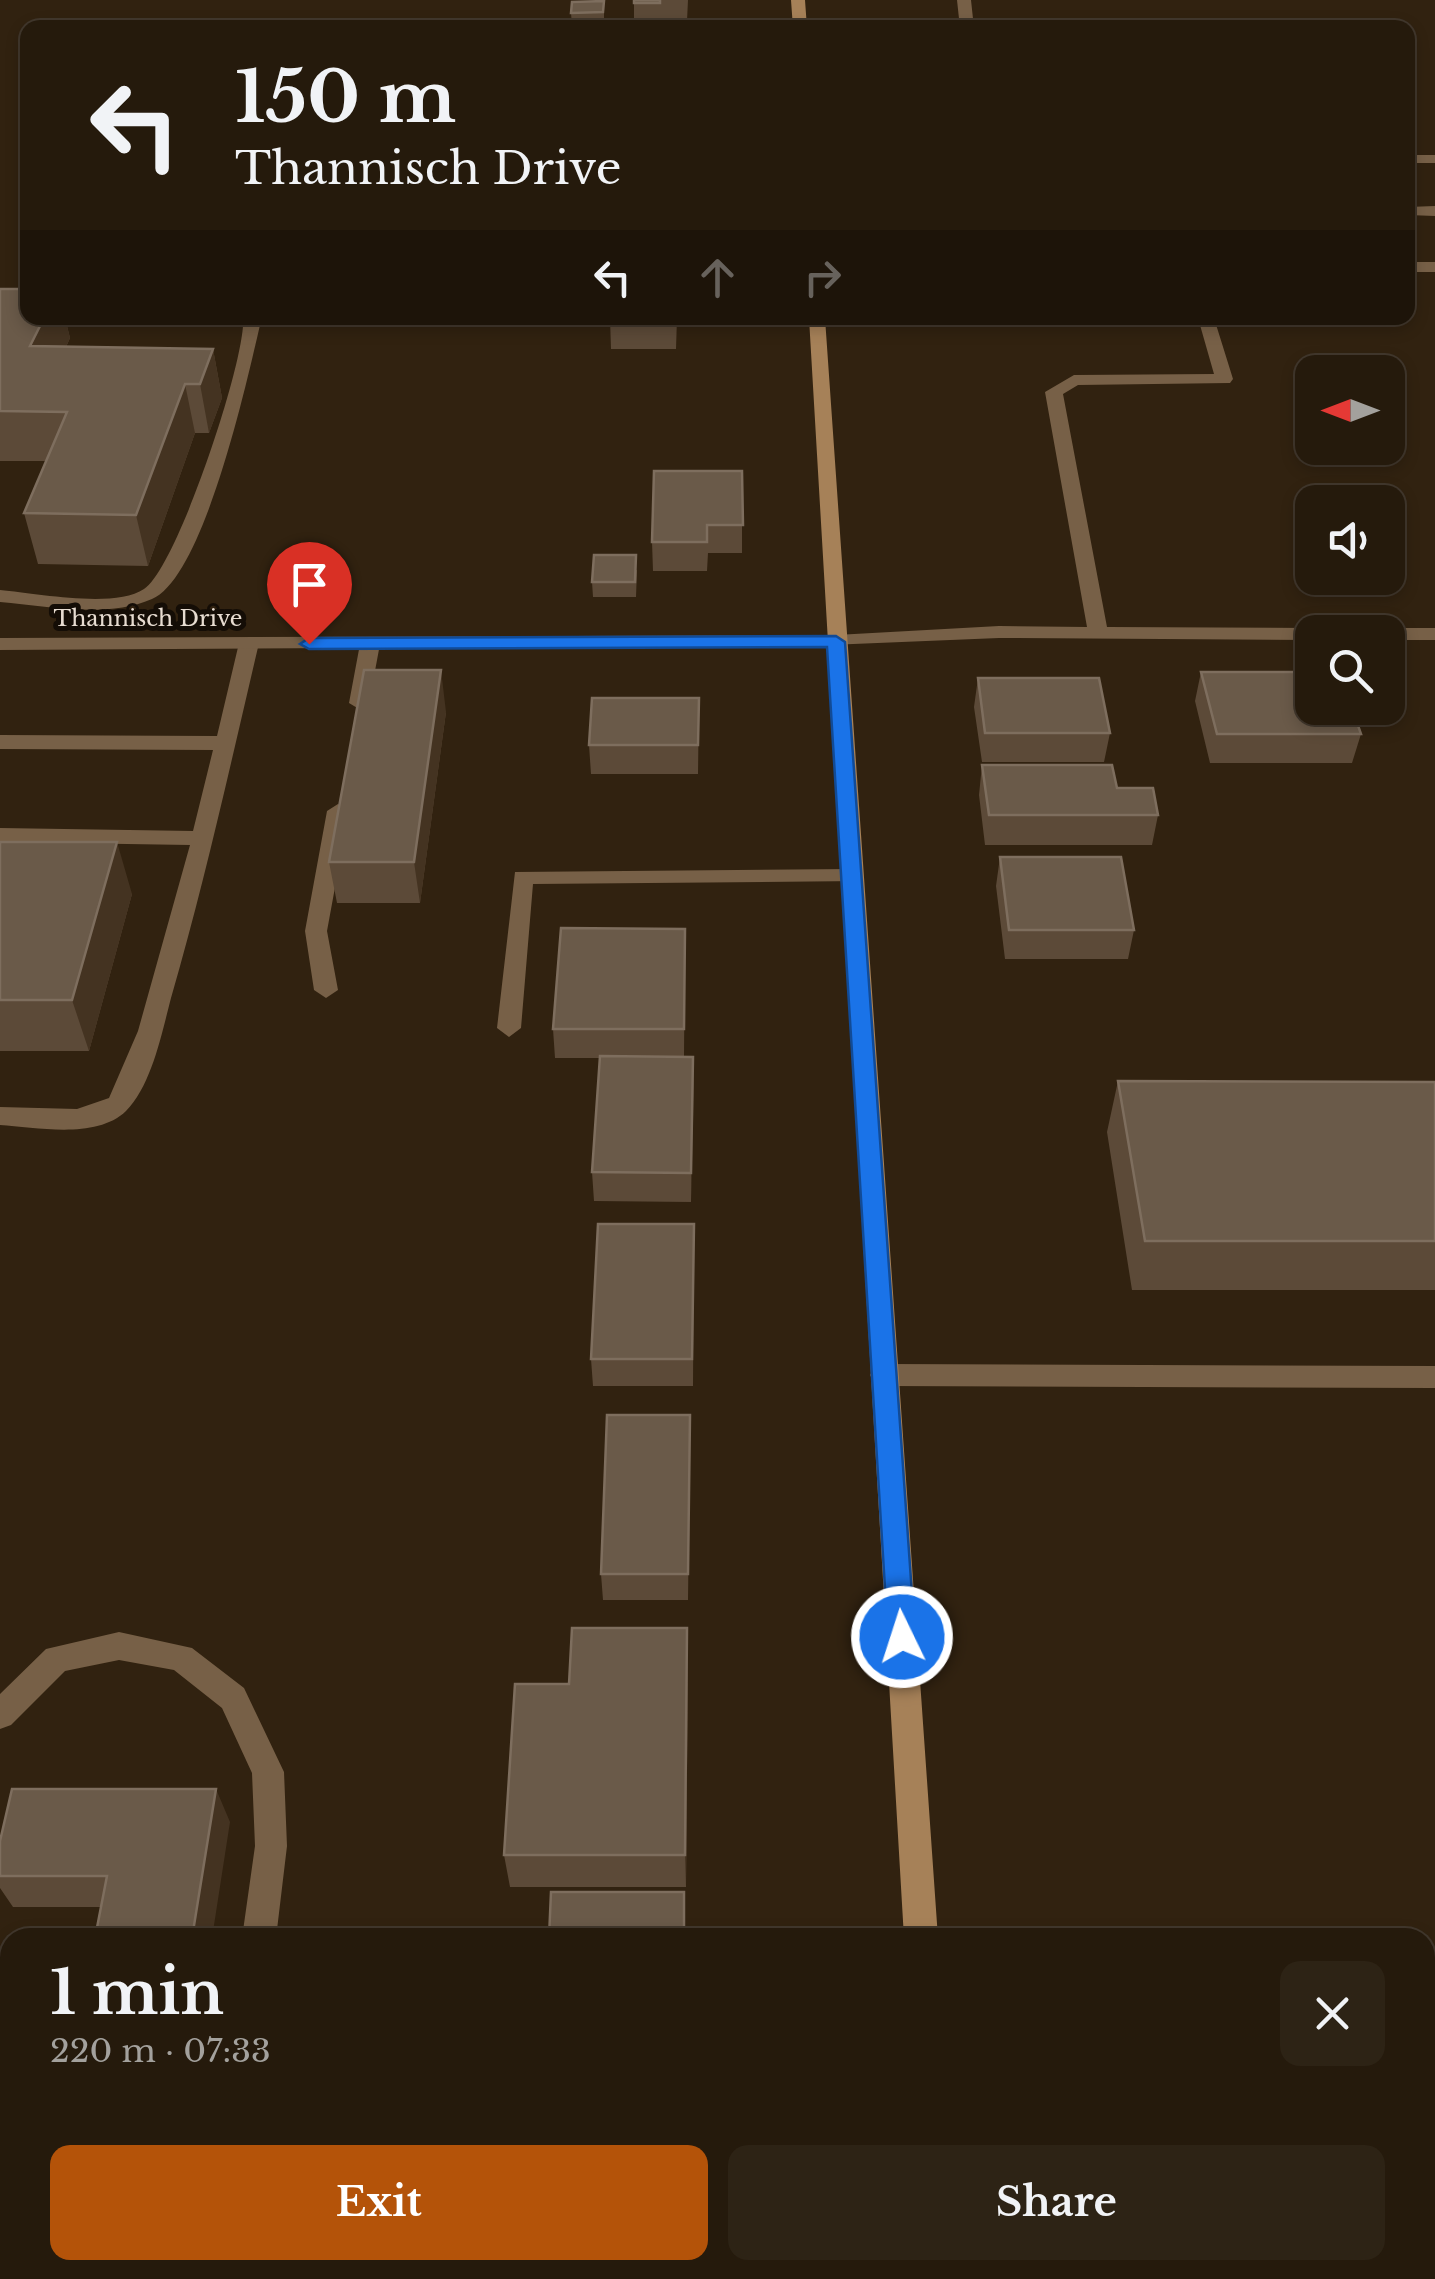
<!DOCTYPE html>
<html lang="en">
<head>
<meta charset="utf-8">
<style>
  :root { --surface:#251a0c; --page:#2d2315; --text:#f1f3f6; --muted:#a3a19d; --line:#42382d; --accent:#b45309 }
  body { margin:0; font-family:"Libre Baskerville",serif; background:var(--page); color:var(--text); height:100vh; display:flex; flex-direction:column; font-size:38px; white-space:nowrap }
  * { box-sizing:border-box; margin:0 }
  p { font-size:32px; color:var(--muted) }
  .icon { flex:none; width:55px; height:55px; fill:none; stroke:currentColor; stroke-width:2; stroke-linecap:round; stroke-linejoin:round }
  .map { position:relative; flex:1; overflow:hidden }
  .side { position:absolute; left:0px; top:1928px; width:1435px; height:352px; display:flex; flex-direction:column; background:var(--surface); border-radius:30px 30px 0 0; box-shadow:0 5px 15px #0003,0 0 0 2px var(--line) }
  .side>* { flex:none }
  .top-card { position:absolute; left:20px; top:20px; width:1395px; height:305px; border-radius:20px; box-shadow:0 5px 15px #0003,0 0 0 2px var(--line); background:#251a0c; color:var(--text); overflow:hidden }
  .needle { width:65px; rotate:270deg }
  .buttons { position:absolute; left:1295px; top:355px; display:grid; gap:20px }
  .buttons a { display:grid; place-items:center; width:110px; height:110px; border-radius:20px; background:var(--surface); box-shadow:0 5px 15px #0003,0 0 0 2px var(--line); font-size:50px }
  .pin { position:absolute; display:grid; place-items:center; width:85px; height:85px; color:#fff; margin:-102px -42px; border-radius:50% 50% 50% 0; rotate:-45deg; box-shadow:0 0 10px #0007 }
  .pin .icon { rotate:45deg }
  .me { position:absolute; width:110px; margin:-55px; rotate:356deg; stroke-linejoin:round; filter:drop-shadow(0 0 8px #0008) }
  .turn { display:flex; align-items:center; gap:35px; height:210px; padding:0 50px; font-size:45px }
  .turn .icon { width:130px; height:130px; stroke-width:2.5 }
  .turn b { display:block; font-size:70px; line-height:85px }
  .lanes { display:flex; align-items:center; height:95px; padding:0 50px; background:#0003; justify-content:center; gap:50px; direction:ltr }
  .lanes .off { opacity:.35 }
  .round { display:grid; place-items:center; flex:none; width:105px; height:105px; border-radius:20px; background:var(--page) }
  .head { display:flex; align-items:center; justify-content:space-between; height:170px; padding:0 50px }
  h1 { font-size:60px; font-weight:700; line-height:75px }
  .cta { display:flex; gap:20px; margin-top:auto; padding:20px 50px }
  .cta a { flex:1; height:115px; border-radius:20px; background:var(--accent); color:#fff; font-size:40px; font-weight:700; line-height:115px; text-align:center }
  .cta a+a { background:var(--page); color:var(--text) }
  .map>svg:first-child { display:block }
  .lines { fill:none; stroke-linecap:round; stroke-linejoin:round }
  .lane { fill:#776047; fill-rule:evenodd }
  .street { fill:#776047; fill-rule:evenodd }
  .secondary { fill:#a68158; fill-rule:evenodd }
  .wall { fill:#5c4a38 }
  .shaded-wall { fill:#443321 }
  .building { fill:#6a5a49; stroke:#7e6e5e; stroke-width:2.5 }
  .route { fill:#1a73e8; stroke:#114b97; stroke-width:2.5 }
  .labels { text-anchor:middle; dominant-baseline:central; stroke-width:10; stroke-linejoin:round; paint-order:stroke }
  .far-street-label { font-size:22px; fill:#e7dcd1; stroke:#140d06 }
</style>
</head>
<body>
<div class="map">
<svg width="1435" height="2279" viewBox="0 0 1435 2279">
  <rect width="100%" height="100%" fill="#312210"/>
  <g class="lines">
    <!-- lane -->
    <path class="lane" d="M957,0H971L974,28H960Z
      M1408,155H1435V163H1408Z
      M1408,262H1435V272H1408Z
      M243,318H259L260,325C247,381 204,577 152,599C106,619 48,606 0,602V590C36,593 114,609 144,589C177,568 247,357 243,318Z
      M1198,318H1214L1233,379L1230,383L1078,385L1063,394L1107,627L1312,628L1321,632H1312V640L999,638L829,645V637L836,635L999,626L1087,627L1045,392L1074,375L1214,374Z
      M1388,628H1435V640H1388V632H1379Z
      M249,637L259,643C231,762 205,881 171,998C162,1032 152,1085 126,1111C96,1140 36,1127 0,1125V1107L77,1109L109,1098L138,1031L190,845L0,842V828L193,831L213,750L0,749V735L217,736L239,643Z
      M370,638L380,644L369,703L359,709L349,703L360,644Z
      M338,804L349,811L327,931L338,990L326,998L314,990L305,931L327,811Z
      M852,869L863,876L860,881L533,884L521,1028L509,1037L497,1028L515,872Z
      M884,1364L1435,1366V1388L884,1386L874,1383L870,1375L874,1367Z
      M119,1632L192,1648L244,1688L284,1772L287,1846L276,1938H242L255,1846L252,1773L222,1708L174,1670L119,1660L65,1671L11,1725L0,1729V1694L46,1649Z
      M194,2270H230L229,2279H193Z"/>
    <!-- street -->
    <path class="street" d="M1435,206V216L1408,215V207Z
      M836,635L843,637V645L0,650V638Z"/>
    <!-- secondary -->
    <path class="secondary" d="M791,0H805L807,28H793Z
      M809,318H825L938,1938H904Z
      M925,2270H961L962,2279H926Z"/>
  </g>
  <!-- wall -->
  <path class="wall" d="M634,0H688L687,21H661V28H634Z
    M604,1V25L572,26L571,13Z
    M0,289L44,318H65L70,338L66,347L213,349L222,398L209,433H195L148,566L38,564L24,513L46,461H0Z
    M610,318H677L676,349H611Z
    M742,471V553H708L707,571H653L652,542Z
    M637,570L636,597H593L592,582Z
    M1201,672L1361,734L1352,763H1210L1195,701Z
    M978,678L1110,733L1104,762H982L974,707Z
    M699,698L698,774H591L589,745Z
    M446,712L420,903H337L329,862Z
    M982,765L1117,788L1158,815L1152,845H985L979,795Z
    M0,842L132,894L89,1051H0Z
    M1000,857L1134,930L1128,959H1005L996,886Z
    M685,929L684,1057H693L691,1202L594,1201L592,1172L600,1058H555L553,1029Z
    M1118,1081L1435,1082V1290H1132L1107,1132Z
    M694,1224L693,1386H593L591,1359Z
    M690,1442L688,1600H603L601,1574Z
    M688,1663L686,1887H510L504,1855L569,1684Z
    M230,1822L101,1907H13L0,1888V1841Z"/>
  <!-- shaded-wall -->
  <path class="shaded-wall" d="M44,318H65L70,338L43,395L30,346Z
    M213,349L222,398L209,433L200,384Z
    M185,384L195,433L148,566L136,515Z
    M441,670L446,712L420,903L414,862Z
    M117,842L132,894L89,1051L72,1000Z
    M693,1057L694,1086L691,1202V1173Z
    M687,1628L688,1663L686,1887L685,1855Z
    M216,1789L230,1822L212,1938H192Z"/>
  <!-- building -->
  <path class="building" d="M634,0H660V3H634Z
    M604,1L603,12L571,13L572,2Z
    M0,289H28V318H44L30,346L213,349L200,384H185L136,515L24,513L67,412L0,411Z
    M610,318H676V321H610Z
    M654,471H742L743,525H707V542H652Z
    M594,555H636L635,582H592Z
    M364,670H441L414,862H329Z
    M1201,672H1312V708H1352L1361,734H1217Z
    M978,678H1099L1110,733H985Z
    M592,698H699L698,745H589Z
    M982,765H1112L1117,788H1153L1158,815H989Z
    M0,842H117L72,1000H0Z
    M1000,857H1121L1134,930H1009Z
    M561,928L685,929L684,1029H553Z
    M600,1056L693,1057L691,1173L592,1172Z
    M1118,1081L1435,1082V1241H1145Z
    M598,1224H694L692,1359H591Z
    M607,1415H690L688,1574H601Z
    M572,1628H687L685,1855H504L515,1684H569Z
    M12,1789H216L192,1938H95L107,1876H0V1841Z
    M551,1892H684V1938H549Z"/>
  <!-- route -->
  <path class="route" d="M836,636L845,642L915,1637L911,1646L902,1650L892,1646L888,1637L827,647L309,649L300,644L309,638Z"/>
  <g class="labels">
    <!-- far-street labels -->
    <g class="far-street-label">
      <text x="148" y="618">Thannisch Drive</text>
    </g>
  </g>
</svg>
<div class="buttons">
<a><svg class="needle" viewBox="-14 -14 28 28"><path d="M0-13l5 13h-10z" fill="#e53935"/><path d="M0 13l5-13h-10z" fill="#a3a19d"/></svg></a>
<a><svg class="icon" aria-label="sound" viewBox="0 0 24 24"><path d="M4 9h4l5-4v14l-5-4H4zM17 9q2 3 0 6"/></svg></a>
<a><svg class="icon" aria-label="search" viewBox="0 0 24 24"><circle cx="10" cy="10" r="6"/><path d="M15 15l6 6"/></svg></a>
</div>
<div class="pin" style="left:309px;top:644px;background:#d93025"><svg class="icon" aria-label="arrive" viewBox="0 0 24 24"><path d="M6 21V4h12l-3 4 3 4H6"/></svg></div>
<svg class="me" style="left:902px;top:1637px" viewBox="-20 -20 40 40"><circle r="17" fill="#1a73e8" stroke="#fff" stroke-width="3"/><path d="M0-11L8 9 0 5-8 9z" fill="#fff"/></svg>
<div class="top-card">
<div class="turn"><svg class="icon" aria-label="left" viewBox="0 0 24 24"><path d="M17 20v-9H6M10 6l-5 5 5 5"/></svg><div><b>150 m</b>Thannisch Drive</div></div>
<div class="lanes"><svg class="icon" aria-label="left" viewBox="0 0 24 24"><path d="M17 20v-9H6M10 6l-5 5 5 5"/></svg><svg class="icon off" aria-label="ahead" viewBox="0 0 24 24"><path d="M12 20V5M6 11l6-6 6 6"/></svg><svg class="icon off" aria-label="right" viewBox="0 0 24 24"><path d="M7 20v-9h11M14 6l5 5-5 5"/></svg></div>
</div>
<section class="side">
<div class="head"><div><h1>1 min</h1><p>220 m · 07:33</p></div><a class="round"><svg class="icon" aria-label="close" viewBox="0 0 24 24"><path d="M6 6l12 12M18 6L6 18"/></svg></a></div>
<div class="cta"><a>Exit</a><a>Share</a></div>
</section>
</div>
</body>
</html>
